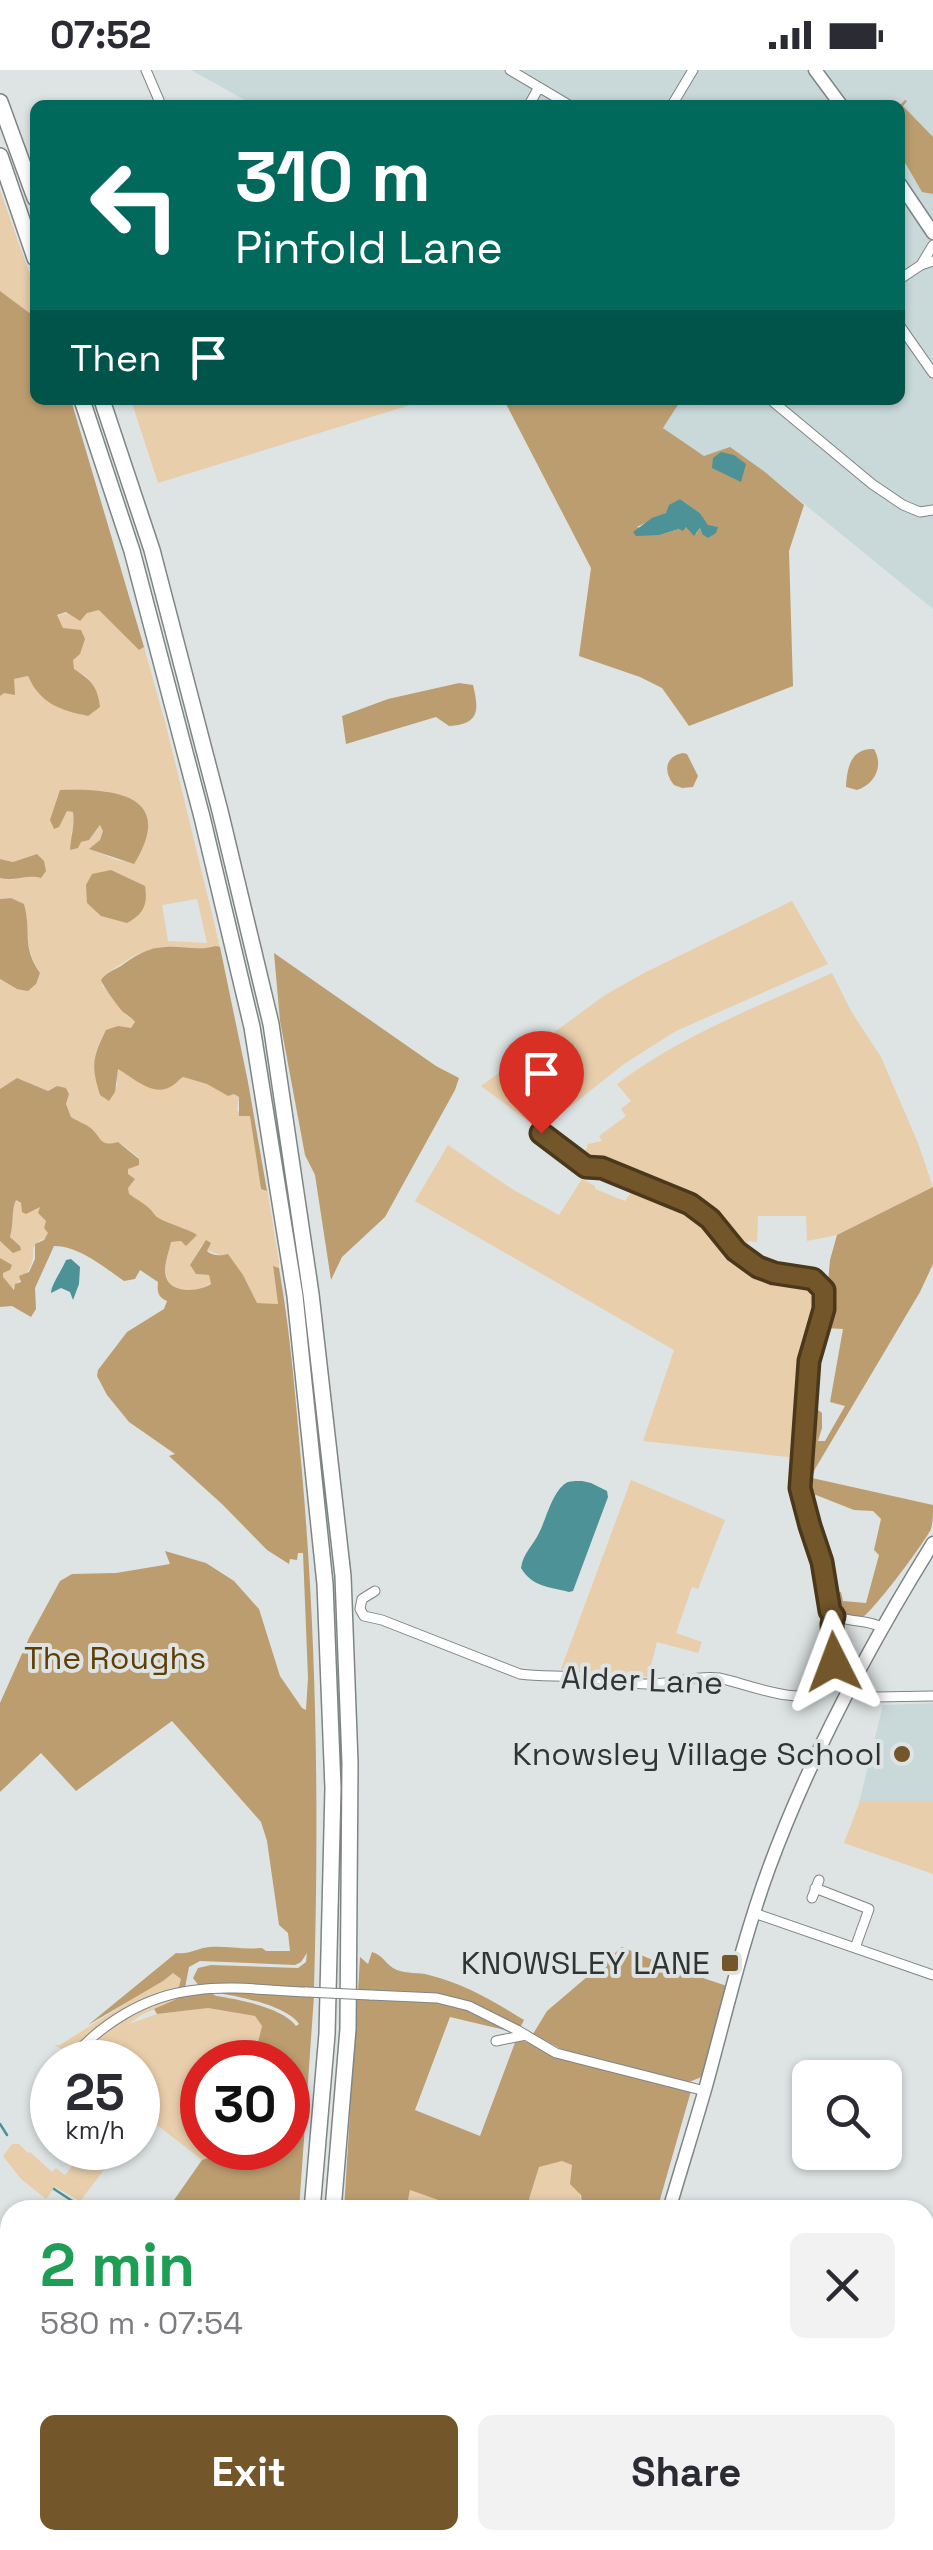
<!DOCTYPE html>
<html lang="en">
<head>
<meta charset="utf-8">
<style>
  :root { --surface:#fff; --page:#f2f2f3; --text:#2b2b33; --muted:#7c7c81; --accent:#73562a }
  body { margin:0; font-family:"Space Grotesk",sans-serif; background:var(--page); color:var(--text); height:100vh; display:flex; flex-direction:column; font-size:38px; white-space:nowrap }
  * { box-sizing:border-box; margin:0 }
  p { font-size:32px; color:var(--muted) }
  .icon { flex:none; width:55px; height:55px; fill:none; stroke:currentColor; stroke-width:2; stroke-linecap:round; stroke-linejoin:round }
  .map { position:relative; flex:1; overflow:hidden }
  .side { position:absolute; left:0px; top:2130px; width:935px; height:350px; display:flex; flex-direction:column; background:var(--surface); border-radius:30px 30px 0 0; box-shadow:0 2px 8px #0004 }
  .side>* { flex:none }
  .guide { position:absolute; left:30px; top:30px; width:875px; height:305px; border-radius:15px; box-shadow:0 2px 8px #0004; background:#00695c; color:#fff; overflow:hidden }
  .tools { position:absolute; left:792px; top:1990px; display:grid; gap:20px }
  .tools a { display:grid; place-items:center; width:110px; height:110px; border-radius:15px; background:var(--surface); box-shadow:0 2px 8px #0004; font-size:50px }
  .speed { position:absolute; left:30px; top:1970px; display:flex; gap:20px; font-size:50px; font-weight:700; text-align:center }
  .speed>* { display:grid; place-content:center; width:130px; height:130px; border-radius:50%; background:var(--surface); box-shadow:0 2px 8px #0004; line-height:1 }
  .speed small { font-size:25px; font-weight:400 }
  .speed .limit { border:15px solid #d22; background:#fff; color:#111 }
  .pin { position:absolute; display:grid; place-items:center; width:85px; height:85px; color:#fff; margin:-102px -42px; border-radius:50% 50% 50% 0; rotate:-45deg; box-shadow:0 0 10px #0007 }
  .pin .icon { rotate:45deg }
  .me { position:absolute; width:110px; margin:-55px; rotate:357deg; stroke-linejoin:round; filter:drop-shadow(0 0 8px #0008) }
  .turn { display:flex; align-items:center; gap:35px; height:210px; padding:0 40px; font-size:45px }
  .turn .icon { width:130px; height:130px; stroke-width:2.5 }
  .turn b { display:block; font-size:70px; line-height:85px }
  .then { display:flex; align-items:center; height:95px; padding:0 40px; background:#0003; gap:20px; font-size:38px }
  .round { display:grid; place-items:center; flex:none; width:105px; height:105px; border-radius:15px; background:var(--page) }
  .head { display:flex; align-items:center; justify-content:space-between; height:170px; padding:0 40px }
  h1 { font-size:60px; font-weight:800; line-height:75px; color:#1e9e55 }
  .primary-button { display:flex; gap:20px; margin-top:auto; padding:20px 40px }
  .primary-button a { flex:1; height:115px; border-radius:15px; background:var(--accent); color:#fff; font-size:40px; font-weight:800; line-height:115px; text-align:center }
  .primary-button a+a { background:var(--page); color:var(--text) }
  .status { display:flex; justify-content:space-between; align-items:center; height:70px; padding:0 50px; background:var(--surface); direction:ltr }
  .status svg { height:28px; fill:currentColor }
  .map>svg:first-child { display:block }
  .built { fill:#c9d8d9 }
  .green { fill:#e8ceab; fill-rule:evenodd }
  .forest { fill:#bc9d70; fill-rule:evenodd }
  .water { fill:#4c9297 }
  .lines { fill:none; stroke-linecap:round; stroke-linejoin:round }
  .stream { stroke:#4c9297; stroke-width:2.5 }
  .minor-casing { stroke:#7f8484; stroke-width:11 }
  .secondary-casing { stroke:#7f8484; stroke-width:15 }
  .motorway-casing { stroke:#7f8484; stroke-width:18 }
  .minor { stroke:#fff; stroke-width:9 }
  .secondary { stroke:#fff; stroke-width:12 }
  .motorway { stroke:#fff; stroke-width:15 }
  .minor-bridge-casing { stroke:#7f8484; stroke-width:11; stroke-linecap:butt }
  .minor-bridge { stroke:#fff; stroke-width:9 }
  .route-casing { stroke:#4b381b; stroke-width:25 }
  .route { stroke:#73562a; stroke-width:18 }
  .poi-dot { fill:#73562a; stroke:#dee4e4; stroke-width:4 }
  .labels { text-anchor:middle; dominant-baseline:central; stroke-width:8; stroke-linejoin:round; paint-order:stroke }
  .park-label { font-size:32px; fill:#5e3e03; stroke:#dee4e4 }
  .street-label { font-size:32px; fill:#323434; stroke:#dee4e4 }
  .poi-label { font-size:32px; fill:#323434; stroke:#dee4e4; text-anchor:end }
</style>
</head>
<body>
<div class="status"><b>07:52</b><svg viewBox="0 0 49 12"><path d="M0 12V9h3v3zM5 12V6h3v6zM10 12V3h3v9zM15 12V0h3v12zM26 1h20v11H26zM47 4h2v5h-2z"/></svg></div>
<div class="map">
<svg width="933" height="2480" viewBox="0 0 933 2480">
  <rect width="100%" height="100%" fill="#dee4e4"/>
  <!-- built -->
  <path class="built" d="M191,0H933V539L765,402L730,378L704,386L662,357L681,330H900V35H254Z
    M933,1633V1732L859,1733L883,1635Z"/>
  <!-- green -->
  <path class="green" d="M0,120L35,219V247L0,221Z
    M131,330H426L158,413Z
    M99,539L139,580L144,577L167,659L220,877L185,879L160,877L137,884L107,903L102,915C113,927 119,940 133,948L135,954L131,958L106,960C91,988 92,995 100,1025L117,1016V999L176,1011L183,1007L207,1014L228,1026L234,1024L239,1027L237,1041L250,1045L261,1119L267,1121V1118L279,1192V1198L273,1197L278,1234L256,1233C248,1215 241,1197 222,1186C213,1181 210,1184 202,1175L190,1195L196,1204L209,1205L211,1213C204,1219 196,1220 186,1220C157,1217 166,1192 171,1172L181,1171L185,1158C163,1156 145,1137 128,1124V1099L139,1088L123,1075L118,1073L110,1075L100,1071L91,1058L71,1047L66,1034L69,1024L66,1018L57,1016L48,1021L17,1008L0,1019V909L17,919L40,903C28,883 27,870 27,847L11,828L0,829V808L11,810L27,805L37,784L13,792L0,789V626L14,609L28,606C48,628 57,640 88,646L87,607L73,599L63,558L56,546C70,541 85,544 99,539ZM60,720L107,721L134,793L117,790L90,779L100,770L103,761L101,755L89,770L81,772L71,763L75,753L73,741H67ZM197,829L207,873L168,871L162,835Z
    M792,831L828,894L676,961L624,994L547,1055L536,1057L481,1016L605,925L644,903Z
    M832,903L851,941L881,987L918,1073L933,1117L837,1165L807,1171L806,1146H758L757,1172L748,1171L746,1184L722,1155L694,1132L591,1090L584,1085L588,1074L602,1071L599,1066L626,1046L621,1039L631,1031L617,1014C681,965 760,936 832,903Z
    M448,1075L512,1119L559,1145L582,1109L595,1116V1119L625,1131L636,1115L693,1139L712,1155L749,1200L765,1206L814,1213L821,1227L822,1237L815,1250L805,1289L802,1345L797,1388L643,1371L674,1280L415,1131Z
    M16,1130L22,1135L41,1137L38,1143L46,1151L44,1158L49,1163L48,1167L39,1171L33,1178C35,1202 21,1205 12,1220L2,1207L3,1203L10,1200L0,1188V1171L13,1182L20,1176L10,1167C14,1155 10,1141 16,1130Z
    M631,1410L725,1450L698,1519L692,1517L676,1563L702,1572L698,1583L657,1572L648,1607L561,1599Z
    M860,1731H933V1804L844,1773Z
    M173,1903L181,1909L178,1920L162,1924L75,1980H64L54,1975H60Z
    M179,1926L180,1928L141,1945L129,1954L157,1944L208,1938L255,1946L262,1956L253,1992H202V2078H222L218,2085L202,2090L138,2040V1992H91L90,1974C116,1950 146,1936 179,1926Z
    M12,2074H19L28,2083L30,2082L52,2102L56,2098L65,2105L86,2078H121L80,2131L55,2117L46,2129L21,2109L3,2086Z
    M562,2091L573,2094L583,2140H535L536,2138L529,2129L539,2096Z
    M410,2120L460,2136L467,2140H406Z
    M925,2365L933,2368V2478L909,2470H925Z
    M67,2470H148L154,2480H79Z"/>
  <!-- forest -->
  <path class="forest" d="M905,30L907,31L903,36L933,67V124L922,122L900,84V35H888L901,34Z
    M0,221L35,247V330H71L144,577L139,580L99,540L87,543L80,551L66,542L57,545L63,558L81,560L85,569L80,584L73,590L74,599C91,610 98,617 100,637L88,646C59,640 40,633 28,606L14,609L15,625L4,623L0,626Z
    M504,330H681L663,358L704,386L730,377L765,402L804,435L789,481L793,616L689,656L662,618L640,607L579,586L591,498ZM680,429L700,443L708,456L717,457L702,464L700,458L696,464L686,457L660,465L637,457L666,443Z
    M459,613L473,615C479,640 480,654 449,656L436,647L346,674L342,646L388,629Z
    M874,679C884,696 875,714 857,720L846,717C847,697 851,678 874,679Z
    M683,683L687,684L698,706L693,717L682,718L674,715C663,702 665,686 683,683Z
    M60,720C113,718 177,724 134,794L89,779L100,770L103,761L100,755L89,770L81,772L78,778L70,780C71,766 75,755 73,742L67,741L59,757L54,759L50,750Z
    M37,784L44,791L46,801L41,808C24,804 16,812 0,808V789L13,792Z
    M111,800L145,816C148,834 144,844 127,853L101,846L87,833L86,815L92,804Z
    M11,828L24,834C32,863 21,875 40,903L36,914L28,921L17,919L0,909V829Z
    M216,876L220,877L248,1012L267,1121L261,1119L250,1046H239V1027L234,1024L228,1026L207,1014L183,1007C178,1010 175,1015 170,1017C152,1027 131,1006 118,999L115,1022L109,1031L100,1025C91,996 92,988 106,960L118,956L131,958L135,952C132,948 128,945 123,942C119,938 103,916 101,910C107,902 112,901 121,896C135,886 148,877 166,877C183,876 199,881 216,876Z
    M274,883L436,996L459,1008L455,1020L385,1147L342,1187L331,1210L315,1105L305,1085L280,951Z
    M17,1008L48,1021L57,1016L66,1018L69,1024L66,1034L71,1047C77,1051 86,1054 92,1059C102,1069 100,1077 118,1072L139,1089V1095L128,1099V1104L135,1109L128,1118L129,1124C136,1129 144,1133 151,1140C153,1142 154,1145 157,1147C169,1155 185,1157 197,1165L186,1176L181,1171L171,1172C169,1182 163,1196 166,1207C171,1224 199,1222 211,1214L209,1205L196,1204L190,1195L206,1170L211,1173L207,1181C212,1186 221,1186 228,1184L243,1205L257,1233L278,1234L273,1196L279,1198C291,1266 296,1334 302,1402C317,1574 319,1746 314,1919L199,1916L193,1908L198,1898L211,1895L298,1898L306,1892L307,1883L301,1892L295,1895L200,1891L189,1897L185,1918L178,1920L181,1909L173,1903L163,1911L88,1955L176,1883C189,1885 197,1878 210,1877C227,1876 244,1880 262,1878L266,1881H290L288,1863L279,1855L267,1771L261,1752L172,1651L76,1721L41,1683L0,1722V1633L29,1568L60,1511L72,1504L116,1503L170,1494L165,1481L206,1493L234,1511L259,1539L280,1606L302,1638L306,1640L308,1608L303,1483H298L297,1490L290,1489L289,1494L267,1480L223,1435L169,1386L175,1384L129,1352L107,1325L97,1306L98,1300L127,1262L164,1239L167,1231C158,1227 157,1222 158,1212L140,1200L135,1209L124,1211C104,1197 79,1176 54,1176L35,1218L36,1239L31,1247L12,1236L0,1237V1188L12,1195L10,1200L3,1203V1207L14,1220L15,1214L21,1212L19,1206L29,1202L35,1189V1174L44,1170L48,1163L44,1158L46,1151L38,1143L40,1137L26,1144L22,1142L21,1133L16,1130C11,1140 14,1154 10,1167L20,1176L21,1180L13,1183L0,1171V1019Z
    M933,1117V1194L920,1222L815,1399L812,1408L933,1435C933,1443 933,1452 931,1459C925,1472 870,1546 861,1548C855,1549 844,1544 837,1543L832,1536V1526L835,1522H841L843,1531L866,1533L879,1485L874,1480L881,1449L873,1441L854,1440L816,1425L811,1428L827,1470L823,1475L819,1473L803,1417L808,1332L822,1343V1358L818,1371H825L845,1336L830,1332L843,1259L824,1258L830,1190L837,1165Z
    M622,1877L667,1896L727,1916L704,2006L689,2012L563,1980L533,1964L547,1941Z
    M372,1882C384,1885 385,1895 397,1900C407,1904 419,1902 429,1905C463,1913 495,1932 524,1950L521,1956H518C458,1924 425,1923 358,1921L360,1887L368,1894Z
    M218,1921L314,1926L299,2140H167L202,2090L217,2085L222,2078H288V1992H253L262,1956L255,1946L208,1938L157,1944L154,1939L188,1924L210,1922L216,1926C238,1929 283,1938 296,1956L299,1954C288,1937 243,1927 223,1924Z
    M357,1929L437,1932L474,1940L517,1963L450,1947L415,2040L480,2066L516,1970L530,1972L691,2021L657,2140H583L581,2125L570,2114L572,2095L562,2091L539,2097L529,2129L536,2138L535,2140H467L410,2120L406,2140H344Z
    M0,2296L10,2301V2376L4,2389L3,2402L10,2409L9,2443L5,2439L7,2434L3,2432L0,2434Z
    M303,2470L557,2471L554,2480H302Z
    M607,2470H909L933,2480H615L617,2475Z"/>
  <!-- water -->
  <path class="water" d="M721,382L734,385L746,394L741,412L712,398L713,388Z
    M680,429L700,443L708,455L718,457L716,463L708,468L702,464L700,458L694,466L686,457L683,461L679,459L660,465L636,466L633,462L652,448L666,443L669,435Z
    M71,1189L80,1197L79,1214L73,1230L70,1222L61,1218L51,1223C51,1215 62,1200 66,1190Z
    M582,1411L591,1413L607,1421L608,1427L573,1521L569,1522C550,1517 532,1517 521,1498C523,1483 533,1476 539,1463C546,1450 552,1422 566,1413C569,1411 577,1411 582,1411Z"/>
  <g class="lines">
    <!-- stream -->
    <path class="stream" d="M0,2054L7,2065
      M54,2119L86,2140"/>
    <defs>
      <path id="minor" d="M146,0L161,35
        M510,0L569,35
        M529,35L539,17
        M672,35L693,0
        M921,195L933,175
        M900,209L921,195L933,191
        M900,256L933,303
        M771,330L872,414L903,435L920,442L933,440
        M538,1060L586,1097L602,1098L690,1134L710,1149L736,1181L758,1197L774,1203L813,1209L824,1221L825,1239L809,1291L801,1418L809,1456L822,1492L830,1541C843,1554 865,1548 881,1557
        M375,1521L362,1529L360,1539L364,1546L382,1550L520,1604C540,1607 561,1605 581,1607C604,1609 627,1614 650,1614C673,1614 697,1605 719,1608C745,1613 802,1638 823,1619C844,1602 830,1569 834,1546
        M851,1615L876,1627L933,1626
        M815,1818L869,1839L855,1878
        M812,1828L819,1810
        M754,1843L933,1905
        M370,1925L437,1928L469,1936L517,1960L556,1983L705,2021
        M496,1971L526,1965
        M68,1992C100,1954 146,1925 196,1920C232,1915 271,1921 307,1922
        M0,2465L17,2480"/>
      <path id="secondary" d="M815,0L841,35
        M900,114L933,163
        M669,2140C681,2099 694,2058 706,2016C726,1943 743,1869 769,1798C811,1684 869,1576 933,1473
        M559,2480L563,2470"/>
      <path id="motorway" d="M0,32L35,128
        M0,86L35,188
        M82,330L132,481L202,747L252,957L295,1226L325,1514L333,1718L327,1964L312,2140
        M102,330L152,480L220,741L271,954L311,1224L343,1506L350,1693L348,1959L333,2140
        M266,2480L268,2470
        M285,2480L287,2470"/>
    </defs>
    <!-- minor casing -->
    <use href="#minor" class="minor-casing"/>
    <!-- secondary casing -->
    <use href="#secondary" class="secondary-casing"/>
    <!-- motorway casing -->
    <use href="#motorway" class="motorway-casing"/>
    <!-- minor -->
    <use href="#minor" class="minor"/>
    <!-- secondary -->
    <use href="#secondary" class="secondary"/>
    <!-- motorway -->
    <use href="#motorway" class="motorway"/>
    <defs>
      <path id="minor-bridge" d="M307,1922L370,1925"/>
    </defs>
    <!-- minor-bridge casing -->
    <use href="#minor-bridge" class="minor-bridge-casing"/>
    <!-- minor-bridge -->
    <use href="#minor-bridge" class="minor-bridge"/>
  </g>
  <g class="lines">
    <defs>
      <path id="route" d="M541,1063L586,1097L602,1098L690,1134L710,1149L736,1181L758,1197L774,1203L813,1209L824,1220V1239L809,1291L800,1418L810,1456L822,1492L830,1541L834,1546L832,1554L834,1592"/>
    </defs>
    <!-- route casing -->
    <use href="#route" class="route-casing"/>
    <!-- route -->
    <use href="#route" class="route"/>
  </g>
  <!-- markers -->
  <g class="poi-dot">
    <circle cx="902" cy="1684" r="10"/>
    <rect x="720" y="1883" width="20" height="20" rx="5"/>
  </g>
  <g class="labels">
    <!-- park labels -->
    <g class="park-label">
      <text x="115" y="1588">The Roughs</text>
    </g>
    <!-- street labels -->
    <g class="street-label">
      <text transform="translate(642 1610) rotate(2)">Alder Lane</text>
    </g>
    <!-- poi labels -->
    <g class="poi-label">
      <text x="882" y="1684">Knowsley Village School</text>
      <text x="710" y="1893">KNOWSLEY LANE</text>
    </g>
  </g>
</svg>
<div class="tools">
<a><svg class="icon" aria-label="search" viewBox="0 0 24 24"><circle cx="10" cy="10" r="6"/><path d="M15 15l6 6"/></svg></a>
</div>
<div class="speed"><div>25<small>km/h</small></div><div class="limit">30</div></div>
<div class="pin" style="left:541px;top:1063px;background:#d93025"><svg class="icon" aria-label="arrive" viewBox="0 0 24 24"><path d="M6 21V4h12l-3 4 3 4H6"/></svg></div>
<svg class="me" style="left:834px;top:1592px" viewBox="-20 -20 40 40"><path d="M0-17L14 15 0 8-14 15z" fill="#73562a" stroke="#fff" stroke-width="4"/></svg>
<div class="guide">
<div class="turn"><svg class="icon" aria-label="left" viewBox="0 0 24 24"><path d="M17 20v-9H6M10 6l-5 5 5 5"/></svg><div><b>310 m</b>Pinfold Lane</div></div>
<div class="then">Then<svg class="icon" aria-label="arrive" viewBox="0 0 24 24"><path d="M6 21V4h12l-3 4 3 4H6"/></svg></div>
</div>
<section class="side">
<div class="head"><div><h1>2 min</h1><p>580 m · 07:54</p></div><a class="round"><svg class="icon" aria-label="close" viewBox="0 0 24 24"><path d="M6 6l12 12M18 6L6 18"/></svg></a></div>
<div class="primary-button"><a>Exit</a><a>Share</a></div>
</section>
</div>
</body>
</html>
